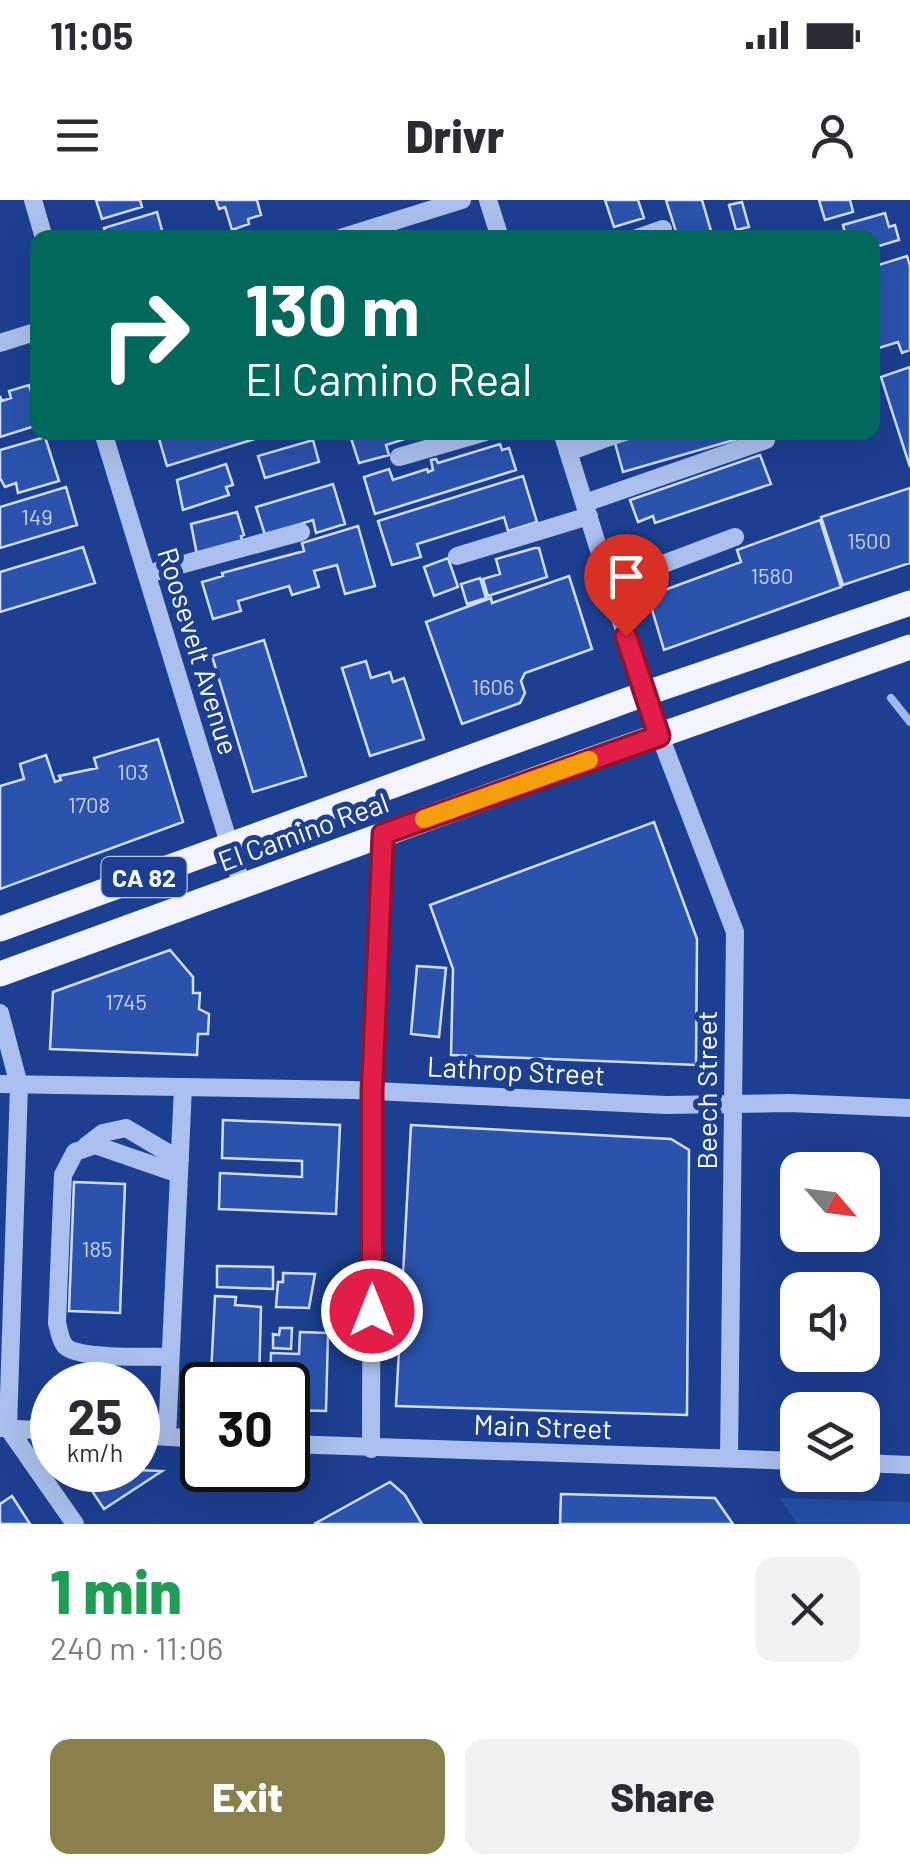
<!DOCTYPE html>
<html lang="en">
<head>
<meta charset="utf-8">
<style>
  :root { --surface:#fff; --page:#f2f2f3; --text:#2b2b33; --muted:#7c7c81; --accent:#8a804b }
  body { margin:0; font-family:Barlow,sans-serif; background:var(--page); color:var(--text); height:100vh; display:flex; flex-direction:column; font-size:38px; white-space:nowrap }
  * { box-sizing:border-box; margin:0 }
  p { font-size:32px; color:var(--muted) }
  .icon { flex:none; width:55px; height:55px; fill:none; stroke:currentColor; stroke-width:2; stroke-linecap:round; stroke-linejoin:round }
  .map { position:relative; height:1324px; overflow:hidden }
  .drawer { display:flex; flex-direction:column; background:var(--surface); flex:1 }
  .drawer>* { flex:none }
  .hud { position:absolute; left:30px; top:30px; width:850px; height:210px; border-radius:20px; box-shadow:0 10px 40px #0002; background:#00695c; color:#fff; overflow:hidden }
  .needle { width:65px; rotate:118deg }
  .fabs { position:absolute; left:780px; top:952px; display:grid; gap:20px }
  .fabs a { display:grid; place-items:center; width:100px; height:100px; border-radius:20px; background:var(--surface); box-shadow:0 10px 40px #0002; font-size:50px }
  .speed { position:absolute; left:30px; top:1162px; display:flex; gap:20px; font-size:50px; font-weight:700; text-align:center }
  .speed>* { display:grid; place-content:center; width:130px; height:130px; border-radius:50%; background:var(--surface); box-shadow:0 10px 40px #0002; line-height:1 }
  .speed small { font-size:25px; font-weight:400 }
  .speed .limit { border:5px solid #111; border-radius:15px; background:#fff; color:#111 }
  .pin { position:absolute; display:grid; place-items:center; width:85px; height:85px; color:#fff; margin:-102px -42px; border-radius:50% 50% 50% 0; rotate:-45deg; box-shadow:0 0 10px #0007 }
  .pin .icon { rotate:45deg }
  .me { position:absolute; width:110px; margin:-55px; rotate:0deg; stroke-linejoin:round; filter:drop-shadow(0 0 8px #0008) }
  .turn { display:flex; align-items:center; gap:35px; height:210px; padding:0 50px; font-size:45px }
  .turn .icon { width:130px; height:130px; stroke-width:2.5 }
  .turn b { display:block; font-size:70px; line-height:85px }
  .round { display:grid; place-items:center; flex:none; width:105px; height:105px; border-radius:20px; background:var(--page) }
  .headline { display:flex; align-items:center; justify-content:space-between; height:170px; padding:0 50px }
  h1 { font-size:60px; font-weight:800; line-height:75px; color:#1e9e55 }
  .cta { display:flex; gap:20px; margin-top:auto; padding:20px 50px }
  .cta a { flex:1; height:115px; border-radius:20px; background:var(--accent); color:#fff; font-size:40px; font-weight:800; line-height:115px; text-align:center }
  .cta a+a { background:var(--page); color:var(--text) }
  .status { display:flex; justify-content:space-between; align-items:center; height:70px; padding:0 50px; background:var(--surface); direction:ltr }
  .status svg { height:28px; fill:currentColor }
  header { display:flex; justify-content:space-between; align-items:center; height:130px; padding:0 50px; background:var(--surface); font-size:45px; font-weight:800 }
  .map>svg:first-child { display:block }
  .green { fill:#254eaa }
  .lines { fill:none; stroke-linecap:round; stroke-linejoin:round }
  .stream { stroke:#9eb9f0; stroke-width:8 }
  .building { fill:#2b53ae; stroke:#d1defa; stroke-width:2.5 }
  .minor { stroke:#abc0ee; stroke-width:18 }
  .major { stroke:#f2f5ff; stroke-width:25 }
  .tree { fill:#8096cb }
  .route-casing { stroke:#92132f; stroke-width:25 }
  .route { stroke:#e11d48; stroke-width:18 }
  .slow { stroke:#f59e0b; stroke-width:18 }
  .labels { text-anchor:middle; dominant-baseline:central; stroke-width:10; stroke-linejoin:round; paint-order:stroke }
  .number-label { font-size:22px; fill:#cad4eb }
  .shield { fill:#1c3f91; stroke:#bbc5de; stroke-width:2.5 }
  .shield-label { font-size:25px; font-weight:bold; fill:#fff }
  .street-label { font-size:28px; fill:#fff; stroke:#1c3f91 }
</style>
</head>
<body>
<div class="status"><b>11:05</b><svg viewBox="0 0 49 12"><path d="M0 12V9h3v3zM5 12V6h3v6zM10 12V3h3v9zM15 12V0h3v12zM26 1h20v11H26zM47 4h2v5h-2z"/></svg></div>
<header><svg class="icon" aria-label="menu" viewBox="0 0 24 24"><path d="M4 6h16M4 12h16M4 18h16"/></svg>Drivr<svg class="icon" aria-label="person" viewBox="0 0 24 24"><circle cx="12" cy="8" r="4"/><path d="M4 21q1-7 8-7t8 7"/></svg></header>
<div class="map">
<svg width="910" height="1324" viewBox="0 0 910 1324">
  <rect width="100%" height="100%" fill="#1c3f91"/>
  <!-- green -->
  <path class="green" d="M780,1298L910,1302V1324H797Z"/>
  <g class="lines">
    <!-- stream -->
    <path class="stream" d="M891,498L910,522"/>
  </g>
  <!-- building -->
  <path class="building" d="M96,0H140L142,7L102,19Z
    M216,0H257L261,15L248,19L249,24L232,30L225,7L219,9Z
    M605,0H638L644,18L614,27Z
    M666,0H702L713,38H669L677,35Z
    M819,0H850L853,12L825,20Z
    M742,2L749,27L736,30L729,5Z
    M157,12L164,38H107L104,28Z
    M885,13L889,27L895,25L899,40L872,48V38H846L843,25Z
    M907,56L910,66V150L902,153L898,142L872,150V79H875L872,67Z
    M910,167V267L881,177Z
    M29,185L38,214V225L0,237V196L2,201L11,198L9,191Z
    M157,232H271V234L167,266Z
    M349,232H416L417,235L386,245L389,255L359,263Z
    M650,232H762L623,272L615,243Z
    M45,237L59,281L18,293L16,283L5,287L0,278V250Z
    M313,240L319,262L265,278L258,256Z
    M500,244L502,250L509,248L516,270L375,314L364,277L389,269L393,280L427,269L428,272L433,270L431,260L436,259L438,263Z
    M760,255L771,284L655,323L653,316L638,322L630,300Z
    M226,264L233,285L226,287L229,295L183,310L177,280Z
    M523,276L537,322L508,331L504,317L417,344L421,357L392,365L378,321Z
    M333,284L345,324L316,333L313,320L265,335L256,307Z
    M66,287L77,325L0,348V307Z
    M910,288V363L843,385L821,317Z
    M237,312L244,335L241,336L242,341L197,355L191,324Z
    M820,320L841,387L664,450L648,396L741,362L737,350Z
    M358,326L375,386L345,394L337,365L314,371L319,387L292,395L289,386L238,401L241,411L213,419L202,382L223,376L222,373L304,351L302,343Z
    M83,347L95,383L0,412V372Z
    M535,348H539L547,377L488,396L483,379L500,374L496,359Z
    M448,358L458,387L434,396L424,367Z
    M569,376L592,449L525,473L521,481L525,493L520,503L462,524L426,422L491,398L492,403Z
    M480,378L486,398L467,404L461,384Z
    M264,440L306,576L253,592L212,456Z
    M366,461L371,478L390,472L393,482L404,478L424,539L370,556L342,468Z
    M158,539L183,622L0,689V586L24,579L20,564L46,555L55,582L61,580L59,576L97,568L94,558Z
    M654,622L697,739L696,865L451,855L453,769L430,705Z
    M170,750L193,777V793H200L199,809L209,814L208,834H198L197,855L50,849L53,792Z
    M417,766L446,768L439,837L411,834Z
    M223,920L340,925L336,1014L219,1009L220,973L302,977V961L222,958Z
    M411,925L671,939L689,950L687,1215L396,1206Z
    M74,982L125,984L120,1113L69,1111Z
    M217,1066L273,1067V1089L217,1087Z
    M283,1073L315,1074L309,1108L276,1107L278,1082H283Z
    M215,1096L236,1097L235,1105L261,1107L259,1185H217V1175H211Z
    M280,1128H292L291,1149L273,1148V1134L279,1135Z
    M300,1132L328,1133L326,1211L288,1210V1185H270L271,1153L299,1154Z
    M78,1270H135L162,1271L104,1309Z
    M78,1270H135L162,1271L104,1309Z
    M390,1282L405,1295L422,1324H314Z
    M561,1294L715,1298L733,1324H560Z
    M12,1296L30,1324H0V1304Z"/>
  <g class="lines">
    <!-- minor -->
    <path class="minor" d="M33,0L44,38
      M488,0L500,38
      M340,38L462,0
      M637,38L663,29
      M0,143L38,131
      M103,232L242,686
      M562,232L644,494L735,732L729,1258
      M568,252L623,232
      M399,257L485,232
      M585,303L766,240
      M457,356L589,316
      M147,374L301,332
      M610,384L735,337
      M0,813L19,885L8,1228L75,1324
      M0,884L353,890L666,905L789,903L910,908
      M86,946L103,933L126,928L180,960
      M170,1157C149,1156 79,1160 65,1146C60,1140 59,1130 57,1123L63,975L75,952L95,945L179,974
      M0,1228L52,1231
      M138,1235L202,1239
      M167,1237L183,887
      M288,1244L798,1261
      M371,1249L372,891L383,634
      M862,1263L910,1265"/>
    <!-- major -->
    <path class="major" d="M0,729L644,494L910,403
      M0,774L547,575L910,447"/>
  </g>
  <!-- trees -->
  <circle class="tree" cx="108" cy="1281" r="9"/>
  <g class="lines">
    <defs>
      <path id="route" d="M372,1111V891L383,634L659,536L626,436"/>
    </defs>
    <!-- route casing -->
    <use href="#route" class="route-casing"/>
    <!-- route -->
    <use href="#route" class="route"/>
    <!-- slow -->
    <path class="slow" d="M424,619L589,560"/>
  </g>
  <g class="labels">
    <!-- number labels -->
    <g class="number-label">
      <text x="37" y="316">149</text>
      <text x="869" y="340">1500</text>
      <text x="772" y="375">1580</text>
      <text x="493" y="486">1606</text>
      <text x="133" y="571">103</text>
      <text x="89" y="604">1708</text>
      <text x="126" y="801">1745</text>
      <text x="97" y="1048">185</text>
    </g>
    <!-- shield labels -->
    <rect class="shield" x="101.5" y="657" width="85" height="40" rx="8"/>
    <g class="shield-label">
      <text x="144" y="677">CA 82</text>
    </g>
    <!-- street labels -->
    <g class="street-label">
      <text transform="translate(199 451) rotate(73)">Roosevelt Avenue</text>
      <text transform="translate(303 631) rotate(-20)">El Camino Real</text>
      <text transform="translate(516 870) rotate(3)">Lathrop Street</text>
      <text transform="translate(706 890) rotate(-90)">Beech Street</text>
      <text transform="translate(543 1226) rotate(2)">Main Street</text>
    </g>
  </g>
</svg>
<div class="fabs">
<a><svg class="needle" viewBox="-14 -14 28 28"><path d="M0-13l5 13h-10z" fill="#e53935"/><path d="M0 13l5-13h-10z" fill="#7c7c81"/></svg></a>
<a><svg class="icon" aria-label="sound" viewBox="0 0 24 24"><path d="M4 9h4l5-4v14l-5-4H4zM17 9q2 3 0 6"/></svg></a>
<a><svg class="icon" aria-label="layers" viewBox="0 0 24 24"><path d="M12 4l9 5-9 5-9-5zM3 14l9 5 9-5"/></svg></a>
</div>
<div class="speed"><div>25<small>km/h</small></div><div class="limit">30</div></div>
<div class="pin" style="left:626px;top:436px;background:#d93025"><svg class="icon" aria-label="arrive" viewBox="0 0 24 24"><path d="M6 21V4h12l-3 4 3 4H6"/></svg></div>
<svg class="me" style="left:372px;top:1111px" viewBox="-20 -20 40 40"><circle r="17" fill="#e11d48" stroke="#fff" stroke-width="3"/><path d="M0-11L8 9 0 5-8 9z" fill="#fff"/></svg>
<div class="hud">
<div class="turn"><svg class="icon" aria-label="right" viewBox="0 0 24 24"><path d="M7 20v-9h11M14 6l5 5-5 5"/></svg><div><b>130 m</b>El Camino Real</div></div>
</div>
</div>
<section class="drawer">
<div class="headline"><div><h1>1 min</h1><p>240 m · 11:06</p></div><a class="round"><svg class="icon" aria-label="close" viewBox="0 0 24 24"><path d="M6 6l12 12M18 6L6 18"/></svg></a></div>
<div class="cta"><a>Exit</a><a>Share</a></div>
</section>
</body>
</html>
